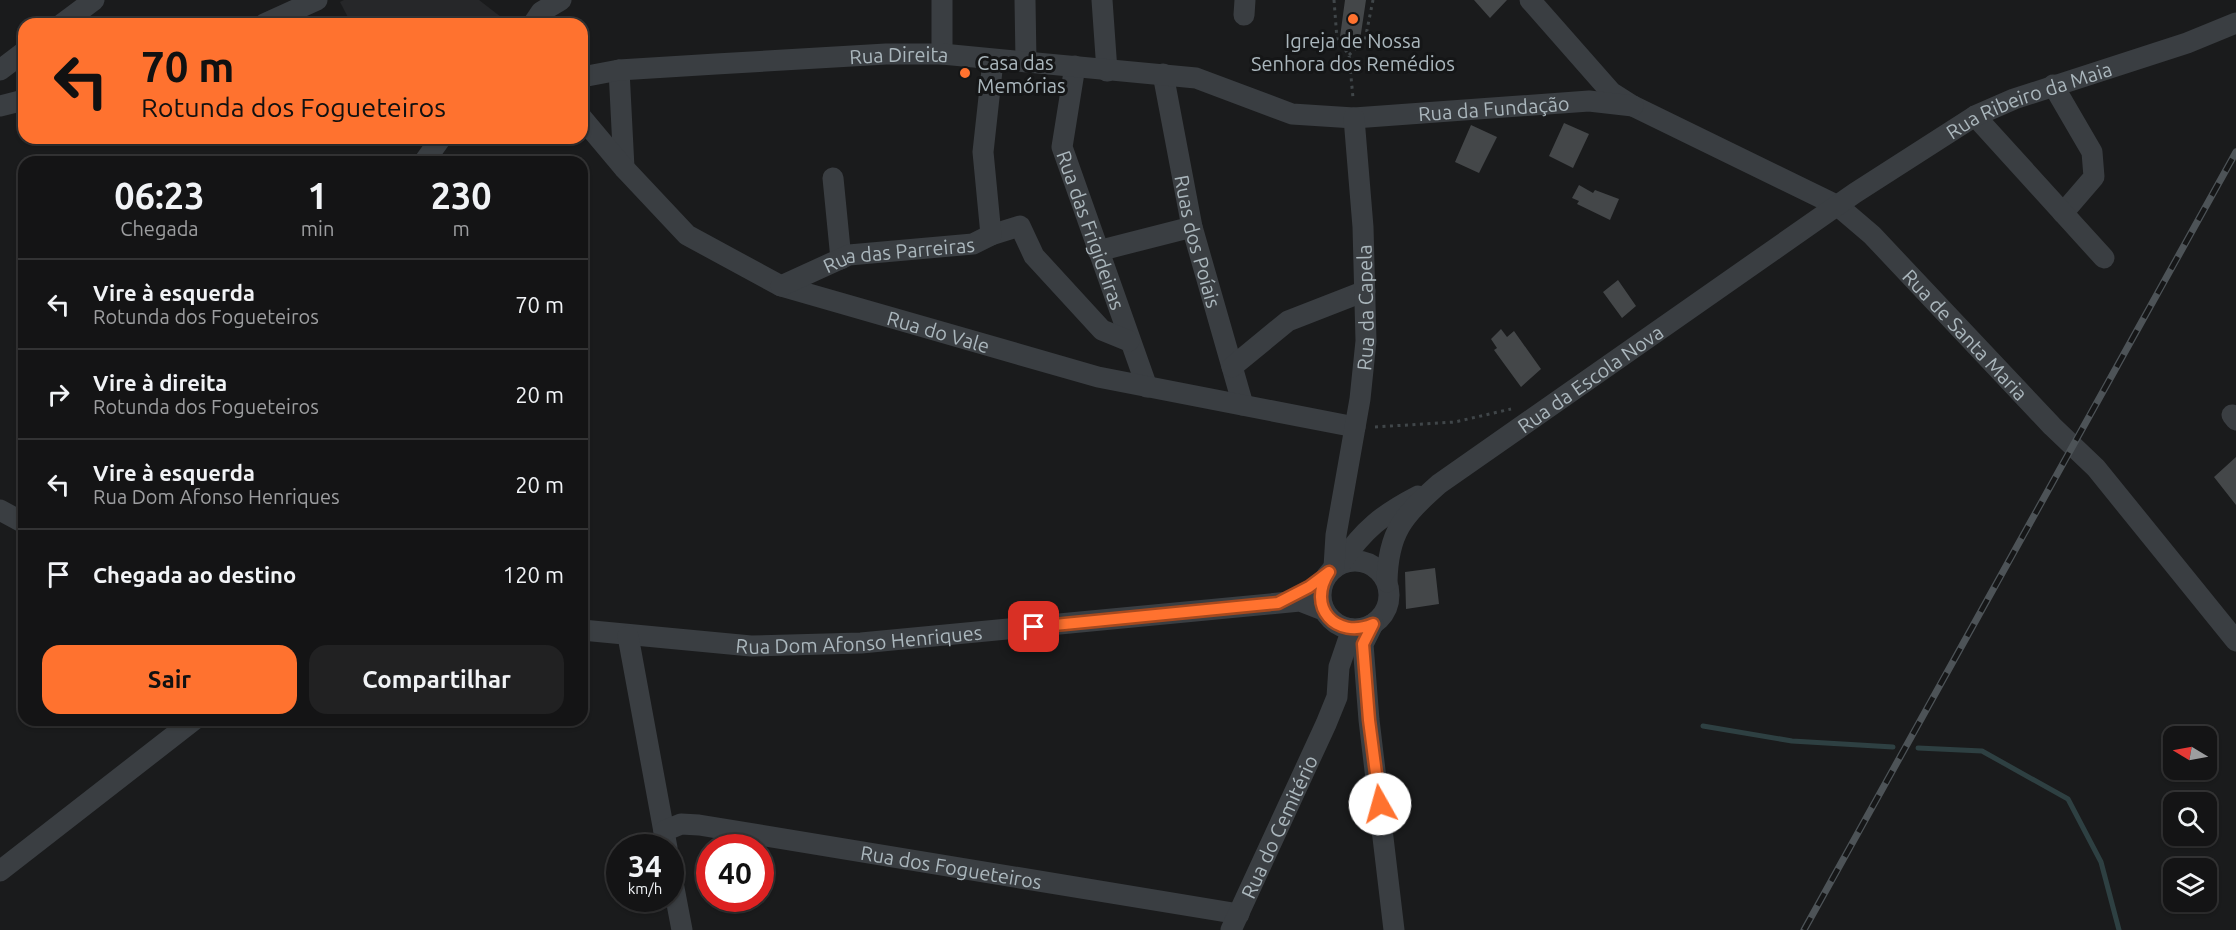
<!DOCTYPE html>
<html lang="pt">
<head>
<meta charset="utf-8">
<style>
  :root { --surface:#141415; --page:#212122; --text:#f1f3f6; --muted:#9d9ea0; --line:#333334; --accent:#ff722f }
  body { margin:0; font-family:Ubuntu,sans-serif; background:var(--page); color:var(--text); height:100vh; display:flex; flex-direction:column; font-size:22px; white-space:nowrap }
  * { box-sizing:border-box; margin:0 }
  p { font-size:20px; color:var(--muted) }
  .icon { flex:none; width:33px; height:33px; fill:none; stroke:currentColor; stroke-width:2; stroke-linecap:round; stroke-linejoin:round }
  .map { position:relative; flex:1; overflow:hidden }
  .drawer { position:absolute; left:18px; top:156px; width:570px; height:570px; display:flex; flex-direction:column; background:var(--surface); border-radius:18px; box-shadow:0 2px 4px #0004,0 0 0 2px var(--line) }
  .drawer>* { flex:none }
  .guide { position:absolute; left:18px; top:18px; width:570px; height:126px; border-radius:18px; box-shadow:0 2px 4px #0004,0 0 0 2px var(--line); background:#ff722f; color:#111; overflow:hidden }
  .needle { width:39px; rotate:280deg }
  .tools { position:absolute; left:2163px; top:726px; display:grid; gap:12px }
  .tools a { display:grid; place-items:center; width:54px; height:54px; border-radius:12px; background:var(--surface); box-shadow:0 2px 4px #0004,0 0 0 2px var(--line); font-size:30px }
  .speed { position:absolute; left:606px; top:834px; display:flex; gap:12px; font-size:30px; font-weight:700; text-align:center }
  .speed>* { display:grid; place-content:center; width:78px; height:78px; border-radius:50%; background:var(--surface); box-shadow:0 2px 4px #0004,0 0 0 2px var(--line); line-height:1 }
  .speed small { font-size:15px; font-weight:400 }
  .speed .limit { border:9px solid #d22; background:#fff; color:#111 }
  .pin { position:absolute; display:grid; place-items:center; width:51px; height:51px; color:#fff; margin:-26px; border-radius:12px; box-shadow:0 3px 9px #0006 }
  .me { position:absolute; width:66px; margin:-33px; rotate:353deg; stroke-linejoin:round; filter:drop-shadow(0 0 4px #0008) }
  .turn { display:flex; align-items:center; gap:21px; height:126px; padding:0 24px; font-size:27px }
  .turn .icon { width:78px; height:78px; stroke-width:2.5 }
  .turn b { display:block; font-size:42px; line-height:51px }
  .eta { display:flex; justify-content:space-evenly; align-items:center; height:102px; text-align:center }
  .eta b { font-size:36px; font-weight:600; line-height:42px }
  .primary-button { display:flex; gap:12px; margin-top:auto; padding:12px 24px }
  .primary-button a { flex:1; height:69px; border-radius:18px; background:var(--accent); color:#111; font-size:24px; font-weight:600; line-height:69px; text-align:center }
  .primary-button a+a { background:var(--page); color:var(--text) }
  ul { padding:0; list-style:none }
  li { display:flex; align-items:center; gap:18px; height:90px; padding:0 24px; border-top:2px solid var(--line) }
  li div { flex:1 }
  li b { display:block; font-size:22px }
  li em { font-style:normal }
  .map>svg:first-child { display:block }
  .built { fill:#262729 }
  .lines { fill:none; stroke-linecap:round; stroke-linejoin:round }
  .stream { stroke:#2e4042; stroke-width:5 }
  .building { fill:#444749 }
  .path { stroke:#404649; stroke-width:3; stroke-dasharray:3 4.5; stroke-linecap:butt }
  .minor { stroke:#3a3e42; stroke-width:21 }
  .rail-casing { stroke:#4d5357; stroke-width:7 }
  .rail { stroke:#151617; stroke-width:4.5; stroke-dasharray:14; stroke-linecap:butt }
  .route-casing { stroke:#a64a1f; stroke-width:15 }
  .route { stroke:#ff722f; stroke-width:10 }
  .poi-dot { fill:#ff722f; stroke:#151617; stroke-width:2 }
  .labels { text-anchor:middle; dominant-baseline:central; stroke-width:6; stroke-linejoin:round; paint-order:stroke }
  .poi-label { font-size:20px; fill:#abb7bd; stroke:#151617 }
  .street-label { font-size:20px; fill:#abb7bd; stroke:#151617 }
</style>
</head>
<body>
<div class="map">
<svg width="2236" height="930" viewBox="0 0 2236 930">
  <rect width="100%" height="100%" fill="#1a1b1c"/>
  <!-- built -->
  <path class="built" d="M344,0H479L510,24H356L351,23L340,2Z"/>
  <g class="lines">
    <!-- stream -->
    <path class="stream" d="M1703,726L1792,741L1893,747
      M1918,748L1982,751L2068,799L2101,862L2119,930"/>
  </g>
  <!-- building -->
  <path class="building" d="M1345,0H1366L1360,40L1340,37Z
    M1474,0H1507L1490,18Z
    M1564,123L1589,134L1573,168L1549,156Z
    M1471,125L1497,137L1479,173L1455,162Z
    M1579,185L1593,193L1595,190L1619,199L1610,220L1577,204L1579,201L1572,198Z
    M1618,280L1636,306L1622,318L1603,292Z
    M1501,329L1507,337L1514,331L1541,369L1521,387L1494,350L1497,348L1491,339Z
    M2236,457V505L2214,477Z
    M1435,568L1439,604L1406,609L1405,572Z"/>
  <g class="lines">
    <!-- path -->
    <path class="path" d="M1334,0L1337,39L1349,55L1353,98
      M1349,55L1365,40L1373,0
      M1375,427L1455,422L1511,409"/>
    <!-- minor -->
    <g class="minor">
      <path d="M1025,0L1026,61"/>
      <path d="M1102,0L1107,71"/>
      <path id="s1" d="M1530,0L1611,92L1633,106L1838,206L1872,235L2052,426L2096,468L2236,641"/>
      <path d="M1244,15L1245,0"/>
      <path d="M62,24L94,0"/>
      <path d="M264,24L317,0"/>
      <path d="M533,24L541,12L561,0"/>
      <path d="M942,54V0"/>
      <path id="s2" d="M1075,66L1062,147L1147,387"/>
      <path d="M0,70L24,52"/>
      <path d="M619,70L624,168"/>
      <path id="s3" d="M1163,74L1192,227L1243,405"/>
      <path id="s4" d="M582,77L619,70L716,64L886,54H942L1196,78L1292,114L1354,118L1589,101L1633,106"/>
      <path d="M2053,85L2092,152L2094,177L2063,213"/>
      <path d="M0,106L24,100"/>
      <path d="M1975,116L2104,258"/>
      <path id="s5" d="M582,118L624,168L687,235L781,286L1098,377L1355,427"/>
      <path d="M424,162L441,138"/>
      <path d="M833,178L841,259"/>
      <path d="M991,235L1020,226L1034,256L1102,330L1129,341"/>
      <path d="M1098,251L1192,227"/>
      <path id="s6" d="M781,286L849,255L973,244L991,235L983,152L993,61"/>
      <path d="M1232,367L1288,321L1365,291"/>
      <path d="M2232,415L2236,420"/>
      <path d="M0,510L24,523"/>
      <circle cx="1355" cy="595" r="34"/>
      <path d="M1341,563C1363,530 1383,514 1418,496"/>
      <path id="s7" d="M1334,567L1336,535L1360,399L1366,341L1363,227L1354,118"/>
      <path id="s8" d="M1387,582C1388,532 1403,516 1439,484L1855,193L1975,116L2014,99L2187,43L2236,23"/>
      <path d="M1373,624L1363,644L1369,720L1394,930"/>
      <path id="s9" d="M582,630L751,646L861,643L1300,601L1323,610"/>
      <path d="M628,636L667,848"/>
      <path id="s10" d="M664,831L681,824L699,825L1239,914"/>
      <path d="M670,867L682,930"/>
      <path d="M0,871L194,720"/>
      <path id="s11" d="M1231,930L1326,724L1337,697L1339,667L1352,629"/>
    </g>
    <defs>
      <path id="rail" d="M1804,930L2236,152"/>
    </defs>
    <!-- rail casing -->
    <use href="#rail" class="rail-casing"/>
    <!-- rail -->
    <use href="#rail" class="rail"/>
  </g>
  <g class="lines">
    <defs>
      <path id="route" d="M1034,627L1278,603L1309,587L1329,572C1306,607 1336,640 1373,624L1363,644L1369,720L1380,804"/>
    </defs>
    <!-- route casing -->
    <use href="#route" class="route-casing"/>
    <!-- route -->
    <use href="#route" class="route"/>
  </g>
  <!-- markers -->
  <g class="poi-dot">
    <circle cx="1353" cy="19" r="6"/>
    <circle cx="965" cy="73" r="6"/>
  </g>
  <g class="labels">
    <!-- poi labels -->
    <g class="poi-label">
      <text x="1353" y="40">Igreja de Nossa<tspan x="1353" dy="23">Senhora dos Remédios</tspan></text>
      <text x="977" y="62" text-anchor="start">Casa das<tspan x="977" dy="23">Memórias</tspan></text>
    </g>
    <!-- street labels -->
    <g class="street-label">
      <text stroke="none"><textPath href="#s4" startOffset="318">Rua Direita</textPath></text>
      <text stroke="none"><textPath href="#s8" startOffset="822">Rua Ribeiro da Maia</textPath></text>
      <text stroke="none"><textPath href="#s4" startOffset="921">Rua da Fundação</textPath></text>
      <text stroke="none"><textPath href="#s2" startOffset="170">Rua das Frigideiras</textPath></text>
      <text stroke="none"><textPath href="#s3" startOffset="171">Ruas dos Poíais</textPath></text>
      <text stroke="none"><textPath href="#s6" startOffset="124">Rua das Parreiras</textPath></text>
      <text stroke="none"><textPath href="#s7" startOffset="262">Rua da Capela</textPath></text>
      <text stroke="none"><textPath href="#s5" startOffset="428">Rua do Vale</textPath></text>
      <text stroke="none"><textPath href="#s1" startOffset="558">Rua de Santa Maria</textPath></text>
      <text stroke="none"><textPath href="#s8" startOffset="300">Rua da Escola Nova</textPath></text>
      <text stroke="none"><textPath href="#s9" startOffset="278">Rua Dom Afonso Henriques</textPath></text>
      <text stroke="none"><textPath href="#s11" startOffset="114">Rua do Cemitério</textPath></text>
      <text stroke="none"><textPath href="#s10" startOffset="292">Rua dos Fogueteiros</textPath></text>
    </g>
  </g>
</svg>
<div class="tools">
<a><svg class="needle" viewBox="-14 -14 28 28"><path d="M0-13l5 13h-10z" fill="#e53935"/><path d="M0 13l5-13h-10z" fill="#9d9ea0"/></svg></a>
<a><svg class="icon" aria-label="search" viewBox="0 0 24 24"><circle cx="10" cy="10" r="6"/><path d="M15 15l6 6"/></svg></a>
<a><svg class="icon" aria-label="layers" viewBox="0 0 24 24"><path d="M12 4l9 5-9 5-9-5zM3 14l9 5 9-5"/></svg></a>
</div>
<div class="speed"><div>34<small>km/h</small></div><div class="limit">40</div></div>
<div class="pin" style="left:1034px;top:627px;background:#d93025"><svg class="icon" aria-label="arrive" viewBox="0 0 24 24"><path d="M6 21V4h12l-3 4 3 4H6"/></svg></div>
<svg class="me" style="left:1380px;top:804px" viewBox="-20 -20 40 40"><circle r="19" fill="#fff"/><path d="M0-13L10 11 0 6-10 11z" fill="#ff722f"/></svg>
<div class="guide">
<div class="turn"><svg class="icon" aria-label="left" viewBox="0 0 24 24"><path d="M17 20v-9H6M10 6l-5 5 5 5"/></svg><div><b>70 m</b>Rotunda dos Fogueteiros</div></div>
</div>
<section class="drawer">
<div class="eta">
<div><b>06:23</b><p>Chegada</p></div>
<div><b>1</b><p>min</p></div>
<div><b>230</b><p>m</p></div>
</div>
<ul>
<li><svg class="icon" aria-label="left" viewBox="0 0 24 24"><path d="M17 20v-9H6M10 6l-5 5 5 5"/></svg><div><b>Vire à esquerda</b><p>Rotunda dos Fogueteiros</p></div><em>70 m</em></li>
<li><svg class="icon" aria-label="right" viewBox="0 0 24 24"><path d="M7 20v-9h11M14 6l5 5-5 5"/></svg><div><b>Vire à direita</b><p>Rotunda dos Fogueteiros</p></div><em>20 m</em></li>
<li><svg class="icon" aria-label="left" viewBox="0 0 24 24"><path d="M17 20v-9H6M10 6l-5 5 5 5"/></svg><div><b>Vire à esquerda</b><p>Rua Dom Afonso Henriques</p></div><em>20 m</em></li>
<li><svg class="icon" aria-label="arrive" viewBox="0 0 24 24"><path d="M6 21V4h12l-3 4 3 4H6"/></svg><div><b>Chegada ao destino</b></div><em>120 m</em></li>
</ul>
<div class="primary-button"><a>Sair</a><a>Compartilhar</a></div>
</section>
</div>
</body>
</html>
